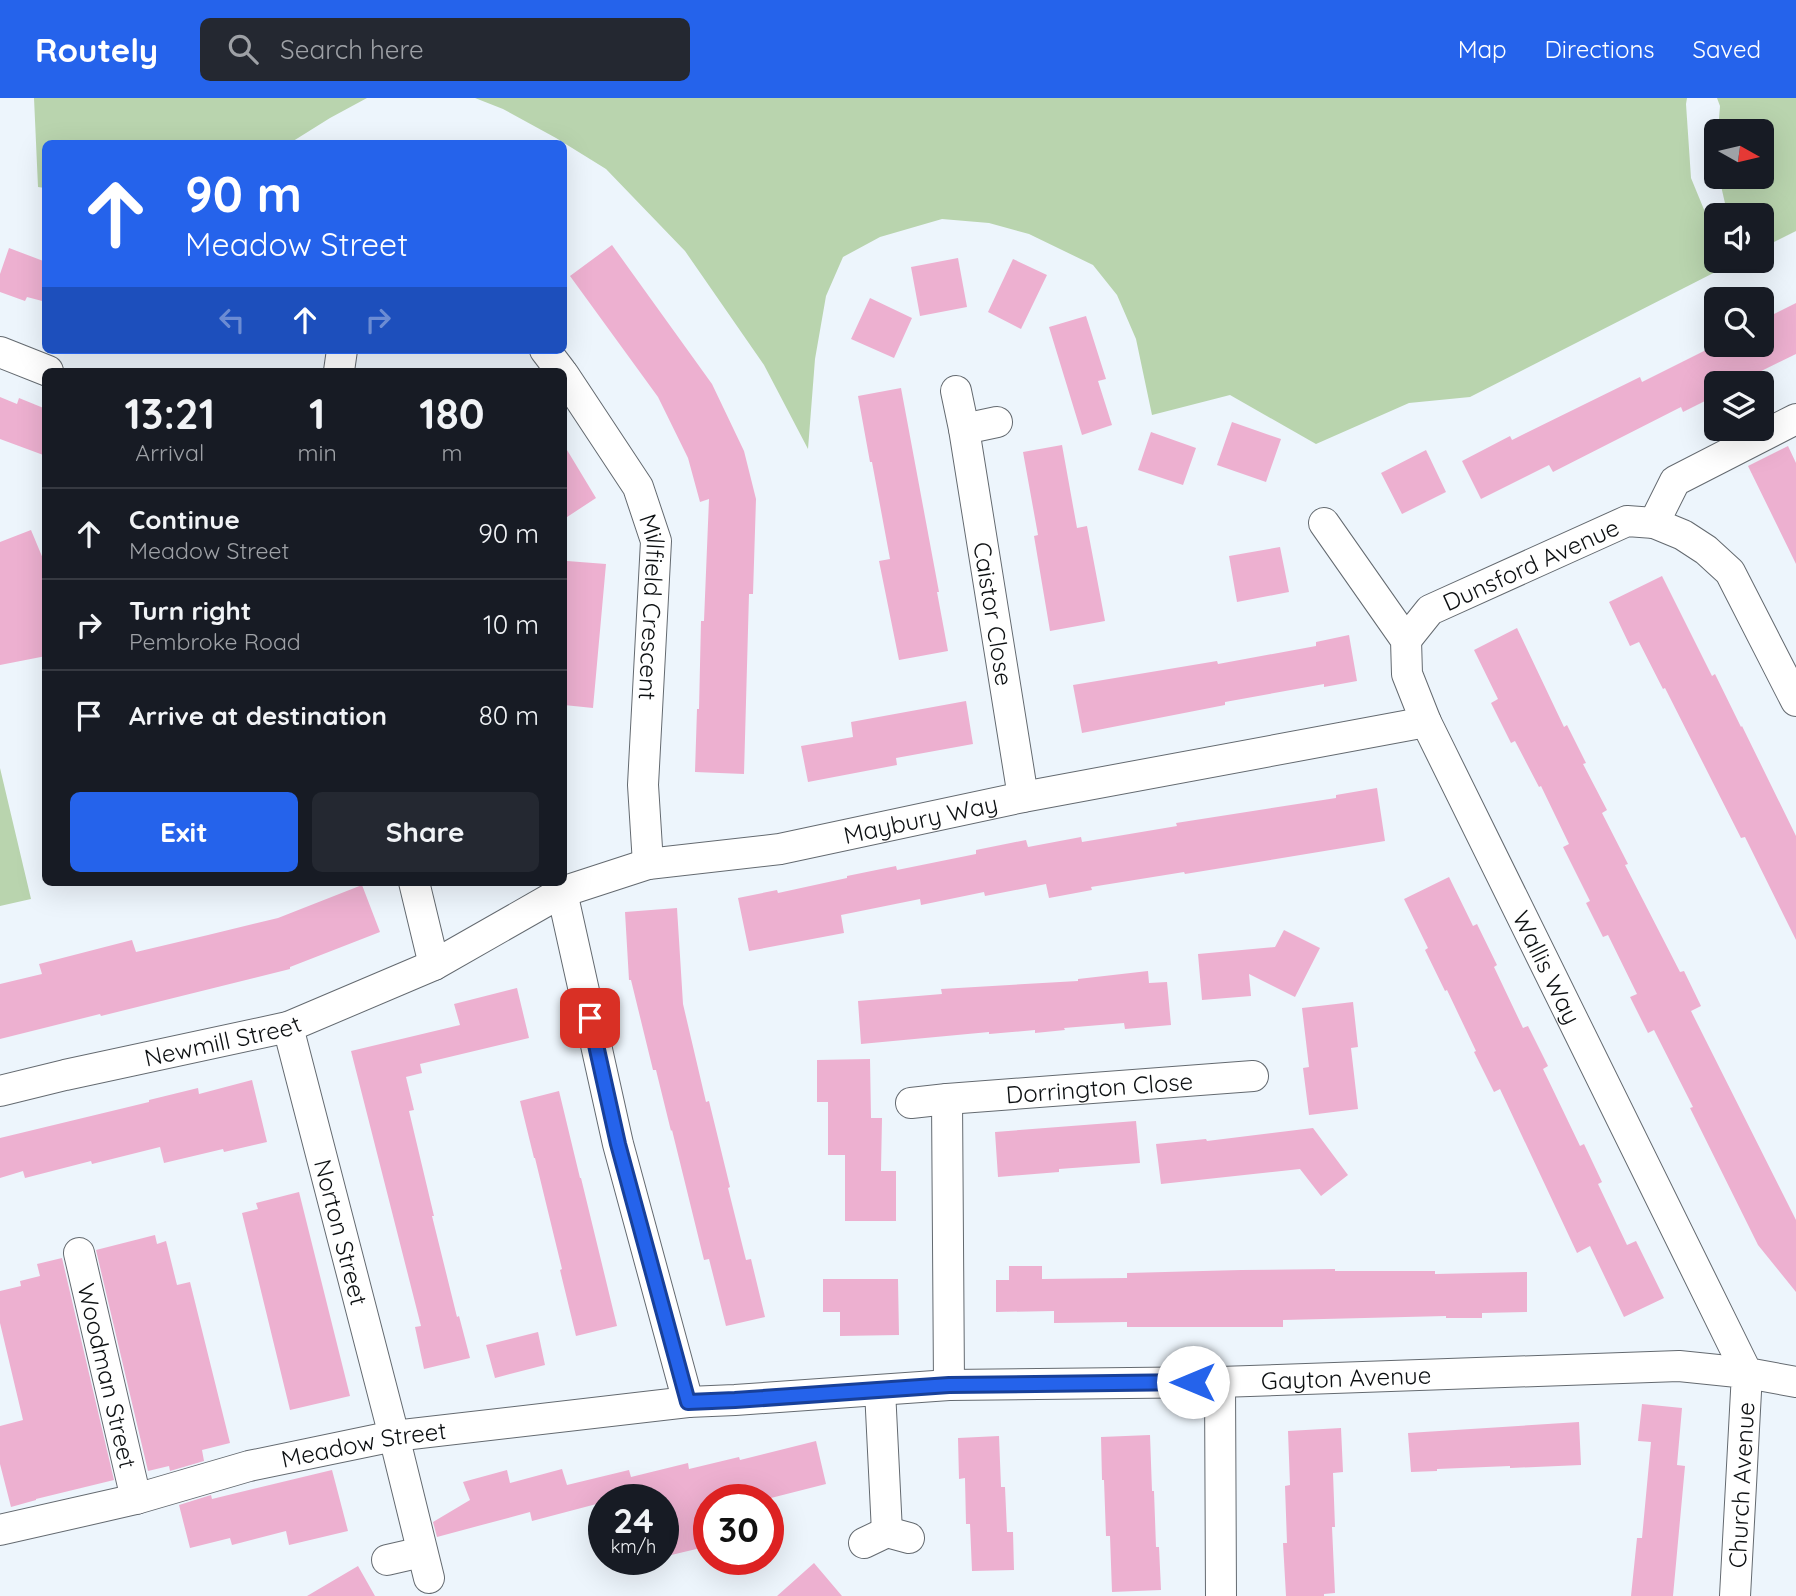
<!DOCTYPE html>
<html lang="en">
<head>
<meta charset="utf-8">
<style>
  :root { --surface:#171b24; --page:#242831; --text:#f1f3f6; --muted:#9ea1a6; --line:#363941; --accent:#2563eb }
  body { margin:0; font-family:Quicksand,sans-serif; background:var(--page); color:var(--text); height:100vh; display:flex; flex-direction:column; font-size:26px; white-space:nowrap }
  * { box-sizing:border-box; margin:0 }
  p { font-size:23px; color:var(--muted) }
  .icon { flex:none; width:38px; height:38px; fill:none; stroke:currentColor; stroke-width:2; stroke-linecap:round; stroke-linejoin:round }
  .map { position:relative; flex:1; overflow:hidden }
  .panel { position:absolute; left:42px; top:270px; width:525px; height:518px; display:flex; flex-direction:column; background:var(--surface); border-radius:10px; box-shadow:0 7px 28px #0002 }
  .panel>* { flex:none }
  .hud { position:absolute; left:42px; top:42px; width:525px; height:214px; border-radius:10px; box-shadow:0 7px 28px #0002; background:#2563eb; color:#fff; overflow:hidden }
  .needle { width:46px; rotate:98deg }
  .controls { position:absolute; left:1704px; top:21px; display:grid; gap:14px }
  .controls a { display:grid; place-items:center; width:70px; height:70px; border-radius:10px; background:var(--surface); box-shadow:0 7px 28px #0002; font-size:35px }
  .speed { position:absolute; left:588px; top:1386px; display:flex; gap:14px; font-size:35px; font-weight:700; text-align:center }
  .speed>* { display:grid; place-content:center; width:91px; height:91px; border-radius:50%; background:var(--surface); box-shadow:0 7px 28px #0002; line-height:1 }
  .speed small { font-size:18px; font-weight:400 }
  .speed .limit { border:10px solid #d22; background:#fff; color:#111 }
  .pin { position:absolute; display:grid; place-items:center; width:60px; height:60px; color:#fff; margin:-30px; border-radius:14px; box-shadow:0 4px 10px #0006 }
  .me { position:absolute; width:77px; margin:-38px; rotate:270deg; stroke-linejoin:round; filter:drop-shadow(0 0 5px #0008) }
  .turn { display:flex; align-items:center; gap:24px; height:147px; padding:0 28px; font-size:32px }
  .turn .icon { width:91px; height:91px; stroke-width:2.5 }
  .turn b { display:block; font-size:49px; line-height:60px }
  .lanes { display:flex; align-items:center; height:66px; padding:0 28px; background:#0003; justify-content:center; gap:35px; direction:ltr }
  .lanes .off { opacity:.35 }
  .eta { display:flex; justify-content:space-evenly; align-items:center; height:119px; text-align:center }
  .eta b { font-size:42px; font-weight:700; line-height:49px }
  .cta { display:flex; gap:14px; margin-top:auto; padding:14px 28px }
  .cta a { flex:1; height:80px; border-radius:10px; background:var(--accent); color:#fff; font-size:28px; font-weight:700; line-height:80px; text-align:center }
  .cta a+a { background:var(--page); color:var(--text) }
  ul { padding:0; list-style:none }
  li { display:flex; align-items:center; gap:21px; height:91px; padding:0 28px; border-top:2px solid var(--line) }
  li div { flex:1 }
  li b { display:block; font-size:26px }
  li em { font-style:normal }
  header { display:flex; align-items:center; gap:42px; box-sizing:border-box; height:98px; padding:0 35px; background:var(--accent); color:#fff }
  header strong { font-size:33px }
  nav { display:flex; gap:38px; margin-inline-start:auto; font-size:24px }
  .search { width:490px; height:63px; background:var(--page); display:flex; align-items:center; gap:18px; box-sizing:border-box; padding:0 24px; border-radius:10px; color:var(--muted); font-size:26px }
  .map>svg:first-child { display:block }
  .green { fill:#b9d4ae }
  .building { fill:#edb0d0 }
  .lines { fill:none; stroke-linecap:round; stroke-linejoin:round }
  .street-casing { stroke:#646a70; stroke-width:32 }
  .street { stroke:#fff; stroke-width:30 }
  .route-casing { stroke:#184099; stroke-width:18 }
  .route { stroke:#2563eb; stroke-width:12 }
  .labels { text-anchor:middle; dominant-baseline:central; stroke-width:7; stroke-linejoin:round; paint-order:stroke }
  .street-label { font-size:24px; fill:#0d1012; stroke:#fff }
</style>
</head>
<body>
<header>
<strong>Routely</strong>
<div class="search"><svg class="icon" aria-label="search" viewBox="0 0 24 24"><circle cx="10" cy="10" r="6"/><path d="M15 15l6 6"/></svg>Search here</div>
<nav><a>Map</a><a>Directions</a><a>Saved</a></nav>
</header>
<div class="map">
<svg width="1796" height="1498" viewBox="0 0 1796 1498">
  <rect width="100%" height="100%" fill="#edf5fc"/>
  <!-- green -->
  <path class="green" d="M34,0H367L330,20L290,45L46,46L45,90L38,89Z
    M475,0H1687L1686,6L1691,80L1705,114L1717,129V163H1734L1735,164L1470,299L1409,305L1316,346L1230,297L1152,317L1136,241L1117,197L1093,167L1029,136L989,125L942,121L880,139L843,159L826,198L815,261L808,351L764,267L685,153L606,71L556,40L503,11Z
    M1717,0H1796V133L1762,150V117H1729L1727,114L1719,79H1762V33H1718L1720,8Z
    M0,670L31,801L0,808Z"/>
  <!-- building -->
  <path class="building" d="M612,147L712,286L744,353L756,401L753,496H749L744,676L695,674L697,611H699L701,523H704L709,401L700,404L688,360L658,299L570,178Z
    M9,150L46,164V204L27,199L25,203L0,194V176Z
    M958,160L967,209L920,218L911,169Z
    M1013,161L1047,177L1021,231L988,214Z
    M870,200L912,220L894,260L851,241Z
    M1796,205V256L1737,285H1717V297L1683,314L1681,309L1553,374L1549,367L1481,401L1462,363L1510,338L1512,342L1640,279L1642,284L1716,247H1762V222Z
    M1086,218L1106,281L1098,283L1112,327L1082,337L1049,229Z
    M901,290L939,494H937L948,553L899,562L879,463L890,461L872,364H870L858,298Z
    M0,299L17,306L19,300L46,311V358L0,341Z
    M1232,324L1281,341L1266,384L1217,367Z
    M1151,334L1196,350L1183,387L1138,372Z
    M564,347L596,400L564,421Z
    M1062,347L1077,430L1087,428L1105,523L1050,533L1034,438L1038,437L1023,354Z
    M1788,348L1796,365V466L1748,368Z
    M1426,352L1446,394L1402,416L1381,375Z
    M31,432L46,468V558L0,567V444Z
    M1280,449L1289,494L1237,504L1229,458Z
    M567,463L606,466L593,610L564,607V500Z
    M1662,478L1712,578L1715,576L1741,629L1742,628L1796,738V842L1745,739L1741,740L1665,590L1663,591L1639,544L1630,548L1609,504Z
    M1517,530L1564,629L1567,627L1586,665L1583,666L1607,712L1602,715L1628,766L1625,767L1680,874L1684,873L1701,908L1691,913L1796,1122V1194L1758,1147L1690,1010L1693,1009L1654,932L1648,935L1630,899L1637,896L1608,837L1603,839L1586,805L1590,803L1563,749L1569,746L1541,688L1539,689L1515,643L1511,645L1491,605L1498,601L1474,552Z
    M1349,537L1357,583L1324,589V586L1225,604V607L1082,635L1073,587L1217,563L1218,566L1316,548V544Z
    M966,603L973,646L896,660L897,667L808,684L801,648L853,639L851,624Z
    M1377,690L1385,743L1185,776L1184,774L1091,789L1092,792L1049,800L1046,786L985,798L984,794L921,807L920,801L841,817L844,835L749,853L738,800L777,792L778,795L847,780V778L896,768L897,772L976,756V752L1026,742L1028,749L1081,739L1082,744L1177,728L1176,725L1336,700V697Z
    M1449,779L1473,828L1477,826L1497,867L1494,869L1523,930L1528,928L1548,968L1543,971L1580,1048L1584,1046L1602,1084L1598,1086L1627,1147L1636,1143L1664,1200L1624,1219L1590,1148L1577,1155L1500,991L1494,994L1474,954L1476,953L1447,892L1445,893L1425,852L1428,850L1404,801Z
    M362,787L380,834L290,869V871L101,918L100,916L0,941V886L42,876L39,866L132,842L136,854L208,837L278,820Z
    M677,810L683,906L706,1004L709,1003L730,1089L728,1090L746,1162L751,1161L765,1219L726,1228L709,1161L704,1162L672,1032L671,1033L656,972H653L631,882H629L625,814Z
    M1284,832L1320,850L1295,899L1249,876L1251,898L1202,902L1198,856L1275,849Z
    M1148,873L1149,885L1167,884L1171,927L1125,931L1124,925L1064,930L1065,932L1035,935V932L989,936V934L861,946L858,903L942,896L941,891L1078,883V881Z
    M517,890L529,940L420,966L422,975L406,979L414,1012L409,1013L434,1118H432L457,1219L459,1218L470,1260L424,1271L415,1229L421,1228L351,953L460,927L454,906Z
    M1353,904L1358,949L1351,950L1358,1011L1309,1017L1303,970L1309,969L1302,910Z
    M870,961L871,1020H882L881,1073H896V1123H845V1057H828V1004H817V962Z
    M252,982L267,1044L224,1054L223,1051L164,1065L160,1049L92,1066L91,1063L25,1080L23,1073L0,1080V1040L149,1004V1002L198,990L199,996Z
    M559,993L580,1080H581L617,1228L576,1238L560,1172L562,1171L535,1060H534L520,1003Z
    M1136,1023L1140,1065L1059,1071V1074L998,1079L995,1034Z
    M1313,1030L1348,1077L1321,1098L1300,1071L1161,1086L1156,1046L1206,1041L1207,1043Z
    M299,1094L350,1298L290,1312L242,1115L258,1111L256,1105Z
    M155,1137L157,1146L166,1143L177,1187L190,1184L230,1345L202,1352L204,1363L170,1373L169,1368L148,1373L96,1152Z
    M62,1160L114,1382L36,1401V1402L11,1409L0,1366V1328L23,1322L0,1225V1193L21,1188L20,1183L40,1178L37,1166Z
    M1009,1168H1042V1181L1127,1180V1175L1241,1172L1335,1171V1173H1435V1176L1527,1174V1214L1482,1215V1220H1446V1218L1283,1222V1229H1127V1224L1054,1225V1213L996,1214V1182H1009Z
    M823,1181H898L899,1237L840,1238V1214H823Z
    M538,1234L545,1267L495,1280L486,1247Z
    M1642,1306L1682,1310L1677,1367L1685,1368L1673,1498H1631L1637,1440H1642L1651,1344L1638,1343Z
    M1579,1324L1581,1367L1510,1370V1368L1437,1371V1373L1411,1374L1408,1335Z
    M1341,1330L1343,1374L1333,1375L1335,1429H1332L1335,1495L1324,1496V1498H1286L1283,1445H1287L1285,1388L1290,1387L1288,1333Z
    M1150,1337L1152,1393H1154L1156,1449H1159L1161,1492L1112,1494L1110,1438H1106L1104,1382H1102L1101,1339Z
    M999,1338L1001,1389H1005L1007,1434H1013L1014,1472L972,1473L970,1426H966L965,1380L959,1381L958,1340Z
    M816,1343L826,1386L763,1402H709V1448L667,1458L663,1444V1402H604V1404L532,1423L530,1414L437,1439L433,1424L470,1402L463,1384L507,1372L510,1385L562,1371L567,1387L629,1372L631,1379L688,1365L689,1371L739,1359L740,1362Z
    M332,1372L348,1433L289,1447L286,1433L232,1447L230,1440L190,1450L179,1407L211,1397L212,1401Z
    M814,1465L842,1498H777Z
    M358,1468L375,1498H307Z"/>
  <g class="lines">
    <defs>
      <g id="street">
        <path d="M545,252L561,273"/>
        <path d="M0,254L48,273"/>
        <path d="M339,273L342,252"/>
        <path id="s1" d="M564,277L638,389L656,443L643,687L648,766"/>
        <path id="s2" d="M956,293L964,331L1023,699"/>
        <path d="M964,331L997,324"/>
        <path id="s3" d="M1324,425L1406,542L1407,576L1426,624L1747,1275L1796,1284"/>
        <path d="M1654,425L1683,437L1706,452L1730,474L1796,603"/>
        <path id="s4" d="M1406,542L1430,512L1627,423L1654,425L1675,383L1796,321"/>
        <path d="M414,784L434,867"/>
        <path d="M562,794L618,1046L688,1304"/>
        <path id="s5" d="M288,929L394,1338L429,1480"/>
        <path id="s6" d="M0,993L65,977L288,929L434,867L562,794L648,766L780,751L1023,699L1426,624"/>
        <path d="M947,1001L949,1287"/>
        <path id="s7" d="M911,1005L947,1001L1253,978"/>
        <path id="s8" d="M79,1155L136,1401"/>
        <path d="M1220,1284L1221,1498"/>
        <path d="M880,1292L887,1434"/>
        <path id="s9" d="M0,1432L136,1401L249,1368L394,1338L688,1304L735,1302L949,1287L1220,1284L1679,1268L1747,1275L1735,1498"/>
        <path d="M864,1445L887,1434L909,1440"/>
        <path d="M387,1462L422,1454"/>
      </g>
    </defs>
    <!-- street casing -->
    <use href="#street" class="street-casing"/>
    <!-- street -->
    <use href="#street" class="street"/>
  </g>
  <g class="lines">
    <defs>
      <path id="route" d="M590,920L618,1046L688,1304L735,1302L949,1287L1193,1284"/>
    </defs>
    <!-- route casing -->
    <use href="#route" class="route-casing"/>
    <!-- route -->
    <use href="#route" class="route"/>
  </g>
  <g class="labels">
    <!-- street labels -->
    <g class="street-label">
      <text stroke="none"><textPath href="#s4" startOffset="149">Dunsford Avenue</textPath></text>
      <text stroke="none"><textPath href="#s1" startOffset="257">Millfield Crescent</textPath></text>
      <text stroke="none"><textPath href="#s2" startOffset="226">Caistor Close</textPath></text>
      <text stroke="none"><textPath href="#s6" startOffset="968">Maybury Way</textPath></text>
      <text stroke="none"><textPath href="#s3" startOffset="502">Wallis Way</textPath></text>
      <text stroke="none"><textPath href="#s6" startOffset="228">Newmill Street</textPath></text>
      <text stroke="none"><textPath href="#s7" startOffset="189">Dorrington Close</textPath></text>
      <text stroke="none"><textPath href="#s5" startOffset="212">Norton Street</textPath></text>
      <text stroke="none"><textPath href="#s8" startOffset="126">Woodman Street</textPath></text>
      <text stroke="none"><textPath href="#s9" startOffset="1360">Gayton Avenue</textPath></text>
      <text stroke="none"><textPath href="#s9" startOffset="374">Meadow Street</textPath></text>
      <text transform="translate(1741 1387) rotate(-87)">Church Avenue</text>
    </g>
  </g>
</svg>
<div class="controls">
<a><svg class="needle" viewBox="-14 -14 28 28"><path d="M0-13l5 13h-10z" fill="#e53935"/><path d="M0 13l5-13h-10z" fill="#9ea1a6"/></svg></a>
<a><svg class="icon" aria-label="sound" viewBox="0 0 24 24"><path d="M4 9h4l5-4v14l-5-4H4zM17 9q2 3 0 6"/></svg></a>
<a><svg class="icon" aria-label="search" viewBox="0 0 24 24"><circle cx="10" cy="10" r="6"/><path d="M15 15l6 6"/></svg></a>
<a><svg class="icon" aria-label="layers" viewBox="0 0 24 24"><path d="M12 4l9 5-9 5-9-5zM3 14l9 5 9-5"/></svg></a>
</div>
<div class="speed"><div>24<small>km/h</small></div><div class="limit">30</div></div>
<div class="pin" style="left:590px;top:920px;background:#d93025"><svg class="icon" aria-label="arrive" viewBox="0 0 24 24"><path d="M6 21V4h12l-3 4 3 4H6"/></svg></div>
<svg class="me" style="left:1193px;top:1284px" viewBox="-20 -20 40 40"><circle r="19" fill="#fff"/><path d="M0-13L10 11 0 6-10 11z" fill="#2563eb"/></svg>
<div class="hud">
<div class="turn"><svg class="icon" aria-label="ahead" viewBox="0 0 24 24"><path d="M12 20V5M6 11l6-6 6 6"/></svg><div><b>90 m</b>Meadow Street</div></div>
<div class="lanes"><svg class="icon off" aria-label="left" viewBox="0 0 24 24"><path d="M17 20v-9H6M10 6l-5 5 5 5"/></svg><svg class="icon" aria-label="ahead" viewBox="0 0 24 24"><path d="M12 20V5M6 11l6-6 6 6"/></svg><svg class="icon off" aria-label="right" viewBox="0 0 24 24"><path d="M7 20v-9h11M14 6l5 5-5 5"/></svg></div>
</div>
<section class="panel">
<div class="eta">
<div><b>13:21</b><p>Arrival</p></div>
<div><b>1</b><p>min</p></div>
<div><b>180</b><p>m</p></div>
</div>
<ul>
<li><svg class="icon" aria-label="ahead" viewBox="0 0 24 24"><path d="M12 20V5M6 11l6-6 6 6"/></svg><div><b>Continue</b><p>Meadow Street</p></div><em>90 m</em></li>
<li><svg class="icon" aria-label="right" viewBox="0 0 24 24"><path d="M7 20v-9h11M14 6l5 5-5 5"/></svg><div><b>Turn right</b><p>Pembroke Road</p></div><em>10 m</em></li>
<li><svg class="icon" aria-label="arrive" viewBox="0 0 24 24"><path d="M6 21V4h12l-3 4 3 4H6"/></svg><div><b>Arrive at destination</b></div><em>80 m</em></li>
</ul>
<div class="cta"><a>Exit</a><a>Share</a></div>
</section>
</div>
</body>
</html>
